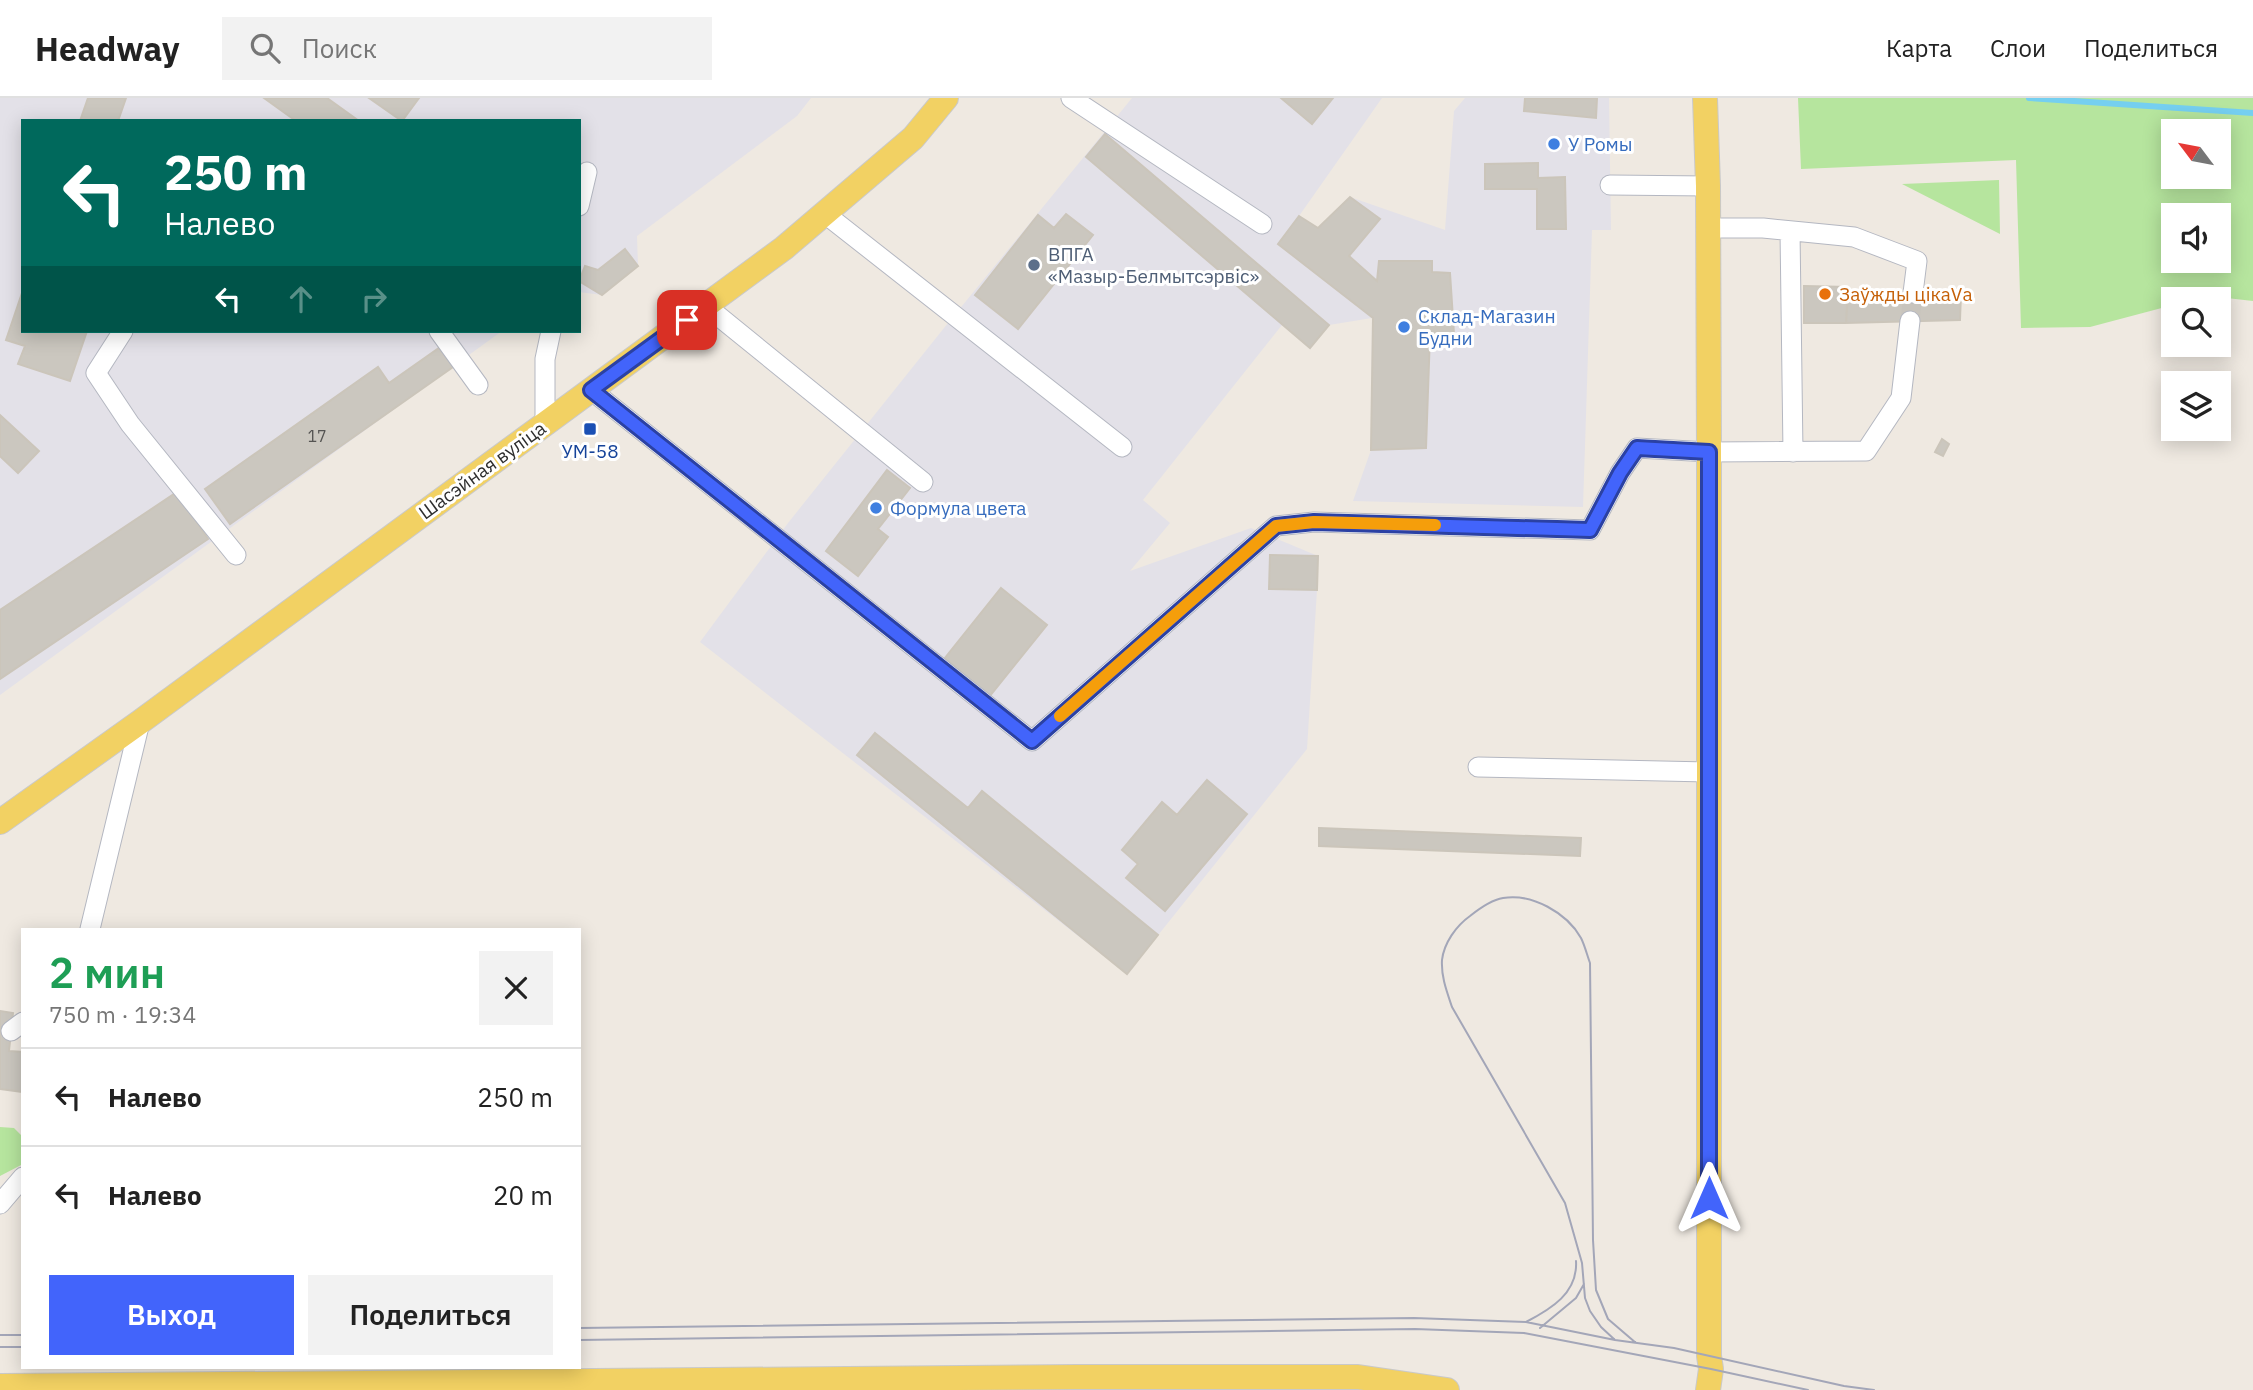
<!DOCTYPE html>
<html lang="ru">
<head>
<meta charset="utf-8">
<style>
  :root { --surface:#fff; --page:#f2f2f2; --text:#222; --muted:#767676; --line:#e0e0e0; --accent:#4264fb }
  body { margin:0; font-family:"IBM Plex Sans",sans-serif; background:var(--page); color:var(--text); height:100vh; display:flex; flex-direction:column; font-size:26px; white-space:nowrap }
  * { box-sizing:border-box; margin:0 }
  p { font-size:23px; color:var(--muted) }
  .icon { flex:none; width:38px; height:38px; fill:none; stroke:currentColor; stroke-width:2; stroke-linecap:round; stroke-linejoin:round }
  .map { position:relative; flex:1; overflow:hidden }
  .drawer { position:absolute; left:21px; top:830px; width:560px; height:441px; display:flex; flex-direction:column; background:var(--surface); border-radius:0px; box-shadow:0 4px 18px #0003 }
  .drawer>* { flex:none }
  .banner { position:absolute; left:21px; top:21px; width:560px; height:214px; border-radius:0px; box-shadow:0 4px 18px #0003; background:#00695c; color:#fff; overflow:hidden }
  .needle { width:46px; rotate:302deg }
  .buttons { position:absolute; left:2161px; top:21px; display:grid; gap:14px }
  .buttons a { display:grid; place-items:center; width:70px; height:70px; border-radius:0px; background:var(--surface); box-shadow:0 4px 18px #0003; font-size:35px }
  .pin { position:absolute; display:grid; place-items:center; width:60px; height:60px; color:#fff; margin:-30px; border-radius:14px; box-shadow:0 4px 10px #0006 }
  .me { position:absolute; width:77px; margin:-38px; rotate:0deg; stroke-linejoin:round; filter:drop-shadow(0 0 5px #0008) }
  .turn { display:flex; align-items:center; gap:24px; height:147px; padding:0 28px; font-size:32px }
  .turn .icon { width:91px; height:91px; stroke-width:2.5 }
  .turn b { display:block; font-size:49px; line-height:60px }
  .lanes { display:flex; align-items:center; height:66px; padding:0 28px; background:#0003; justify-content:center; gap:35px; direction:ltr }
  .lanes .off { opacity:.35 }
  .round { display:grid; place-items:center; flex:none; width:74px; height:74px; border-radius:0px; background:var(--page) }
  .head { display:flex; align-items:center; justify-content:space-between; height:119px; padding:0 28px }
  h1 { font-size:42px; font-weight:600; line-height:52px; color:#1e9e55 }
  .action { display:flex; gap:14px; margin-top:auto; padding:14px 28px }
  .action a { flex:1; height:80px; border-radius:0px; background:var(--accent); color:#fff; font-size:28px; font-weight:600; line-height:80px; text-align:center }
  .action a+a { background:var(--page); color:var(--text) }
  ul { padding:0; list-style:none }
  li { display:flex; align-items:center; gap:21px; height:98px; padding:0 28px; border-top:2px solid var(--line) }
  li div { flex:1 }
  li b { display:block; font-size:26px }
  li em { font-style:normal }
  header { display:flex; align-items:center; gap:42px; box-sizing:border-box; height:98px; padding:0 35px; background:var(--surface); border-bottom:2px solid var(--line) }
  header strong { font-size:33px }
  nav { display:flex; gap:38px; margin-inline-start:auto; font-size:24px }
  .search { width:490px; height:63px; background:var(--page); display:flex; align-items:center; gap:18px; box-sizing:border-box; padding:0 24px; border-radius:0px; color:var(--muted); font-size:26px }
  .map>svg:first-child { display:block }
  .industrial { fill:#e3e1e8 }
  .green { fill:#b6e59e; fill-rule:evenodd }
  .lines { fill:none; stroke-linecap:round; stroke-linejoin:round }
  .stream { stroke:#75cff0; stroke-width:6 }
  .building { fill:#cbc7bf; stroke:#cbc5ba; stroke-width:2 }
  .minor-tunnel { stroke:#c8c4bd; stroke-width:19; stroke-dasharray:19 10; stroke-linecap:butt }
  .minor-casing { stroke:#b4b7c1; stroke-width:21 }
  .major-casing { stroke:#c9c9c9; stroke-width:26 }
  .minor { stroke:#fff; stroke-width:19 }
  .major { stroke:#f2d163; stroke-width:24 }
  .tram { stroke:#a3a6b8; stroke-width:2 }
  .route-casing { stroke:#2b41a3; stroke-width:18 }
  .route { stroke:#4264fb; stroke-width:12 }
  .slow { stroke:#f59e0b; stroke-width:12 }
  .shop-dot { fill:#3f7fe0; stroke:#fff; stroke-width:2.5 }
  .service-dot { fill:#5c6f8a; stroke:#fff; stroke-width:2.5 }
  .food-dot { fill:#e8710a; stroke:#fff; stroke-width:2.5 }
  .transit-dot { fill:#1a4fb4; stroke:#fff; stroke-width:2.5 }
  .labels { text-anchor:middle; dominant-baseline:central; stroke-width:6; stroke-linejoin:round; paint-order:stroke }
  .number-label { font-size:16px; fill:#555452 }
  .shop-label { font-size:19px; fill:#366cbe; stroke:#fff; text-anchor:start }
  .service-label { font-size:19px; fill:#4e5e75; stroke:#fff; text-anchor:start }
  .food-label { font-size:19px; fill:#c56008; stroke:#fff; text-anchor:start }
  .transit-label { font-size:19px; fill:#164399; stroke:#fff }
  .street-label { font-size:19px; fill:#2e2e2e; stroke:#fff }
</style>
</head>
<body>
<header>
<strong>Headway</strong>
<div class="search"><svg class="icon" aria-label="search" viewBox="0 0 24 24"><circle cx="10" cy="10" r="6"/><path d="M15 15l6 6"/></svg>Поиск</div>
<nav><a>Карта</a><a>Слои</a><a>Поделиться</a></nav>
</header>
<div class="map">
<svg width="2253" height="1292" viewBox="0 0 2253 1292">
  <rect width="100%" height="100%" fill="#efe9e1"/>
  <!-- industrial -->
  <path class="industrial" d="M0,0H811L797,18L637,138L638,168L602,197L579,194V23H23V233H502L0,597Z
    M1132,0H1382L1299,118L1318,130L1350,99L1445,132L1454,13L1465,0H1609L1611,132H1592L1583,409L1353,403L1371,352L1372,220L1329,227L1310,250L1282,227L1143,402L1170,425L1130,473L1251,430L1318,458L1317,492L1307,651L1127,876L700,544L788,425L944,230Z"/>
  <!-- green -->
  <path class="green" d="M1798,0H2253V203L2209,198L2198,201H2174L2173,207L2090,229L2021,230L2016,62L1801,71ZM2174,33H2219V79H2174ZM2174,117H2219V163H2174Z
    M1999,82L2000,136L1902,86Z
    M0,1029L14,1030L23,1039V1066L0,1078Z"/>
  <g class="lines">
    <!-- stream -->
    <path class="stream" d="M2029,0L2253,15"/>
  </g>
  <!-- building -->
  <path class="building" d="M88,0H126L118,23H80Z
    M264,0H327L359,23H296Z
    M369,0H419L402,23Z
    M1281,0H1333L1312,26Z
    M1525,0H1597L1596,20L1524,13Z
    M1105,36L1329,227L1310,250L1086,59Z
    M1538,65V80L1565,79L1566,131H1537V91H1485V66Z
    M1350,99L1380,121L1349,158L1377,183L1379,163H1432V174L1450,175L1454,236H1430L1426,350L1371,352L1373,220L1278,146L1299,118L1318,130Z
    M1066,116L1093,137L1018,231L975,197L1038,117L1054,130Z
    M625,151L638,168L602,197L579,183L585,168L598,172Z
    M1804,188L1848,189L1846,225H1804Z
    M23,192V233H87L70,283L18,266L25,248L6,242Z
    M1961,195L1960,222L1846,225L1848,196Z
    M439,250L453,269L230,426L205,391L378,269L389,285Z
    M0,317L39,353L18,375L0,358Z
    M1942,341L1949,346L1943,358L1935,354Z
    M887,372L910,390L878,431L888,439L858,478L826,453Z
    M177,394L208,441L0,581V512Z
    M1270,457L1318,458L1317,492L1269,491Z
    M1001,490L1047,527L989,599L945,560Z
    M875,635L968,710L982,693L1158,837L1127,876L857,657Z
    M1207,682L1247,716L1165,813L1126,780L1138,766L1122,752L1162,704L1177,717Z
    M1319,730L1581,740L1580,758L1319,748Z
    M0,913L13,915L9,953L23,954V994L0,991Z"/>
  <g class="lines">
    <!-- minor-tunnel -->
    <path class="minor-tunnel" d="M1910,223L1913,195"/>
    <defs>
      <path id="minor" d="M1071,0L1262,126
        M1610,87L1708,88
        M579,108L587,74
        M824,115L1122,349
        M1707,130H1763L1854,139L1917,163L1913,195
        M1790,133L1793,354
        M706,208L923,384
        M123,233L96,275L130,326L236,457
        M439,233L478,287
        M591,292L1032,643L1276,428L1314,424L1590,432L1620,375L1637,350L1709,354L1866,353L1901,300L1910,223
        M545,326V261L551,233
        M1478,669L1708,674
        M90,831L140,624
        M11,933L23,924
        M0,1106L23,1079"/>
      <path id="major" d="M1705,0L1708,88L1709,354V1258L1711,1271L1708,1292
        M0,724L140,624L784,150L913,40L946,0
        M0,1288L1077,1279H1358L1447,1292"/>
    </defs>
    <!-- minor casing -->
    <use href="#minor" class="minor-casing"/>
    <!-- major casing -->
    <use href="#major" class="major-casing"/>
    <!-- minor -->
    <use href="#minor" class="minor"/>
    <!-- major -->
    <use href="#major" class="major"/>
    <!-- tram -->
    <path class="tram" d="M1526,1224C1551,1211 1578,1195 1576,1163
      M579,1230L1414,1220L1526,1224L1615,1242L1674,1250L1844,1288L1874,1292
      M1540,1230L1576,1200L1584,1186
      M0,1237H23
      M579,1242L1415,1231L1524,1235L1711,1271L1808,1292
      M1615,1242L1601,1229L1590,1213L1585,1200L1582,1165L1565,1105L1452,909C1447,894 1441,879 1442,862C1444,845 1456,828 1470,818C1480,810 1491,802 1503,800C1532,795 1567,815 1581,840C1585,848 1587,857 1590,865L1593,1142L1596,1192L1608,1221L1636,1245
      M0,1249H23"/>
  </g>
  <g class="lines">
    <defs>
      <path id="route" d="M687,222L591,292L1032,643L1276,428L1314,424L1590,432L1620,375L1637,350L1709,354V1100"/>
    </defs>
    <!-- route casing -->
    <use href="#route" class="route-casing"/>
    <!-- route -->
    <use href="#route" class="route"/>
    <!-- slow -->
    <path class="slow" d="M1060,618L1276,428L1314,424L1435,427"/>
  </g>
  <!-- markers -->
  <g class="shop-dot">
    <circle cx="1554" cy="46" r="7"/>
    <circle cx="1404" cy="229" r="7"/>
    <circle cx="876" cy="410" r="7"/>
  </g>
  <circle class="service-dot" cx="1034" cy="167" r="7"/>
  <circle class="food-dot" cx="1825" cy="196" r="7"/>
  <rect class="transit-dot" x="583" y="324" width="14" height="14" rx="3.5"/>
  <g class="labels">
    <!-- number labels -->
    <g class="number-label">
      <text x="317" y="338">17</text>
    </g>
    <!-- shop labels -->
    <g class="shop-label">
      <text x="1568" y="46">У Ромы</text>
      <text x="1418" y="218">Склад-Магазин<tspan x="1418" dy="22">Будни</tspan></text>
      <text x="890" y="410">Формула цвета</text>
    </g>
    <!-- service labels -->
    <g class="service-label">
      <text x="1048" y="156">ВПГА<tspan x="1048" dy="22">«Мазыр-Белмытсэрвіс»</tspan></text>
    </g>
    <!-- food labels -->
    <g class="food-label">
      <text x="1839" y="196">Заўжды цікаVа</text>
    </g>
    <!-- transit labels -->
    <g class="transit-label">
      <text x="590" y="353">УМ-58</text>
    </g>
    <!-- street labels -->
    <g class="street-label">
      <text transform="translate(482 372) rotate(-36)">Шасэйная вуліца</text>
    </g>
  </g>
</svg>
<div class="buttons">
<a><svg class="needle" viewBox="-14 -14 28 28"><path d="M0-13l5 13h-10z" fill="#e53935"/><path d="M0 13l5-13h-10z" fill="#767676"/></svg></a>
<a><svg class="icon" aria-label="sound" viewBox="0 0 24 24"><path d="M4 9h4l5-4v14l-5-4H4zM17 9q2 3 0 6"/></svg></a>
<a><svg class="icon" aria-label="search" viewBox="0 0 24 24"><circle cx="10" cy="10" r="6"/><path d="M15 15l6 6"/></svg></a>
<a><svg class="icon" aria-label="layers" viewBox="0 0 24 24"><path d="M12 4l9 5-9 5-9-5zM3 14l9 5 9-5"/></svg></a>
</div>
<div class="pin" style="left:687px;top:222px;background:#d93025"><svg class="icon" aria-label="arrive" viewBox="0 0 24 24"><path d="M6 21V4h12l-3 4 3 4H6"/></svg></div>
<svg class="me" style="left:1709px;top:1100px" viewBox="-20 -20 40 40"><path d="M0-17L14 15 0 8-14 15z" fill="#4264fb" stroke="#fff" stroke-width="4"/></svg>
<div class="banner">
<div class="turn"><svg class="icon" aria-label="left" viewBox="0 0 24 24"><path d="M17 20v-9H6M10 6l-5 5 5 5"/></svg><div><b>250 m</b>Налево</div></div>
<div class="lanes"><svg class="icon" aria-label="left" viewBox="0 0 24 24"><path d="M17 20v-9H6M10 6l-5 5 5 5"/></svg><svg class="icon off" aria-label="ahead" viewBox="0 0 24 24"><path d="M12 20V5M6 11l6-6 6 6"/></svg><svg class="icon off" aria-label="right" viewBox="0 0 24 24"><path d="M7 20v-9h11M14 6l5 5-5 5"/></svg></div>
</div>
<section class="drawer">
<div class="head"><div><h1>2 мин</h1><p>750 m · 19:34</p></div><a class="round"><svg class="icon" aria-label="close" viewBox="0 0 24 24"><path d="M6 6l12 12M18 6L6 18"/></svg></a></div>
<ul>
<li><svg class="icon" aria-label="left" viewBox="0 0 24 24"><path d="M17 20v-9H6M10 6l-5 5 5 5"/></svg><div><b>Налево</b></div><em>250 m</em></li>
<li><svg class="icon" aria-label="left" viewBox="0 0 24 24"><path d="M17 20v-9H6M10 6l-5 5 5 5"/></svg><div><b>Налево</b></div><em>20 m</em></li>
</ul>
<div class="action"><a>Выход</a><a>Поделиться</a></div>
</section>
</div>
</body>
</html>
